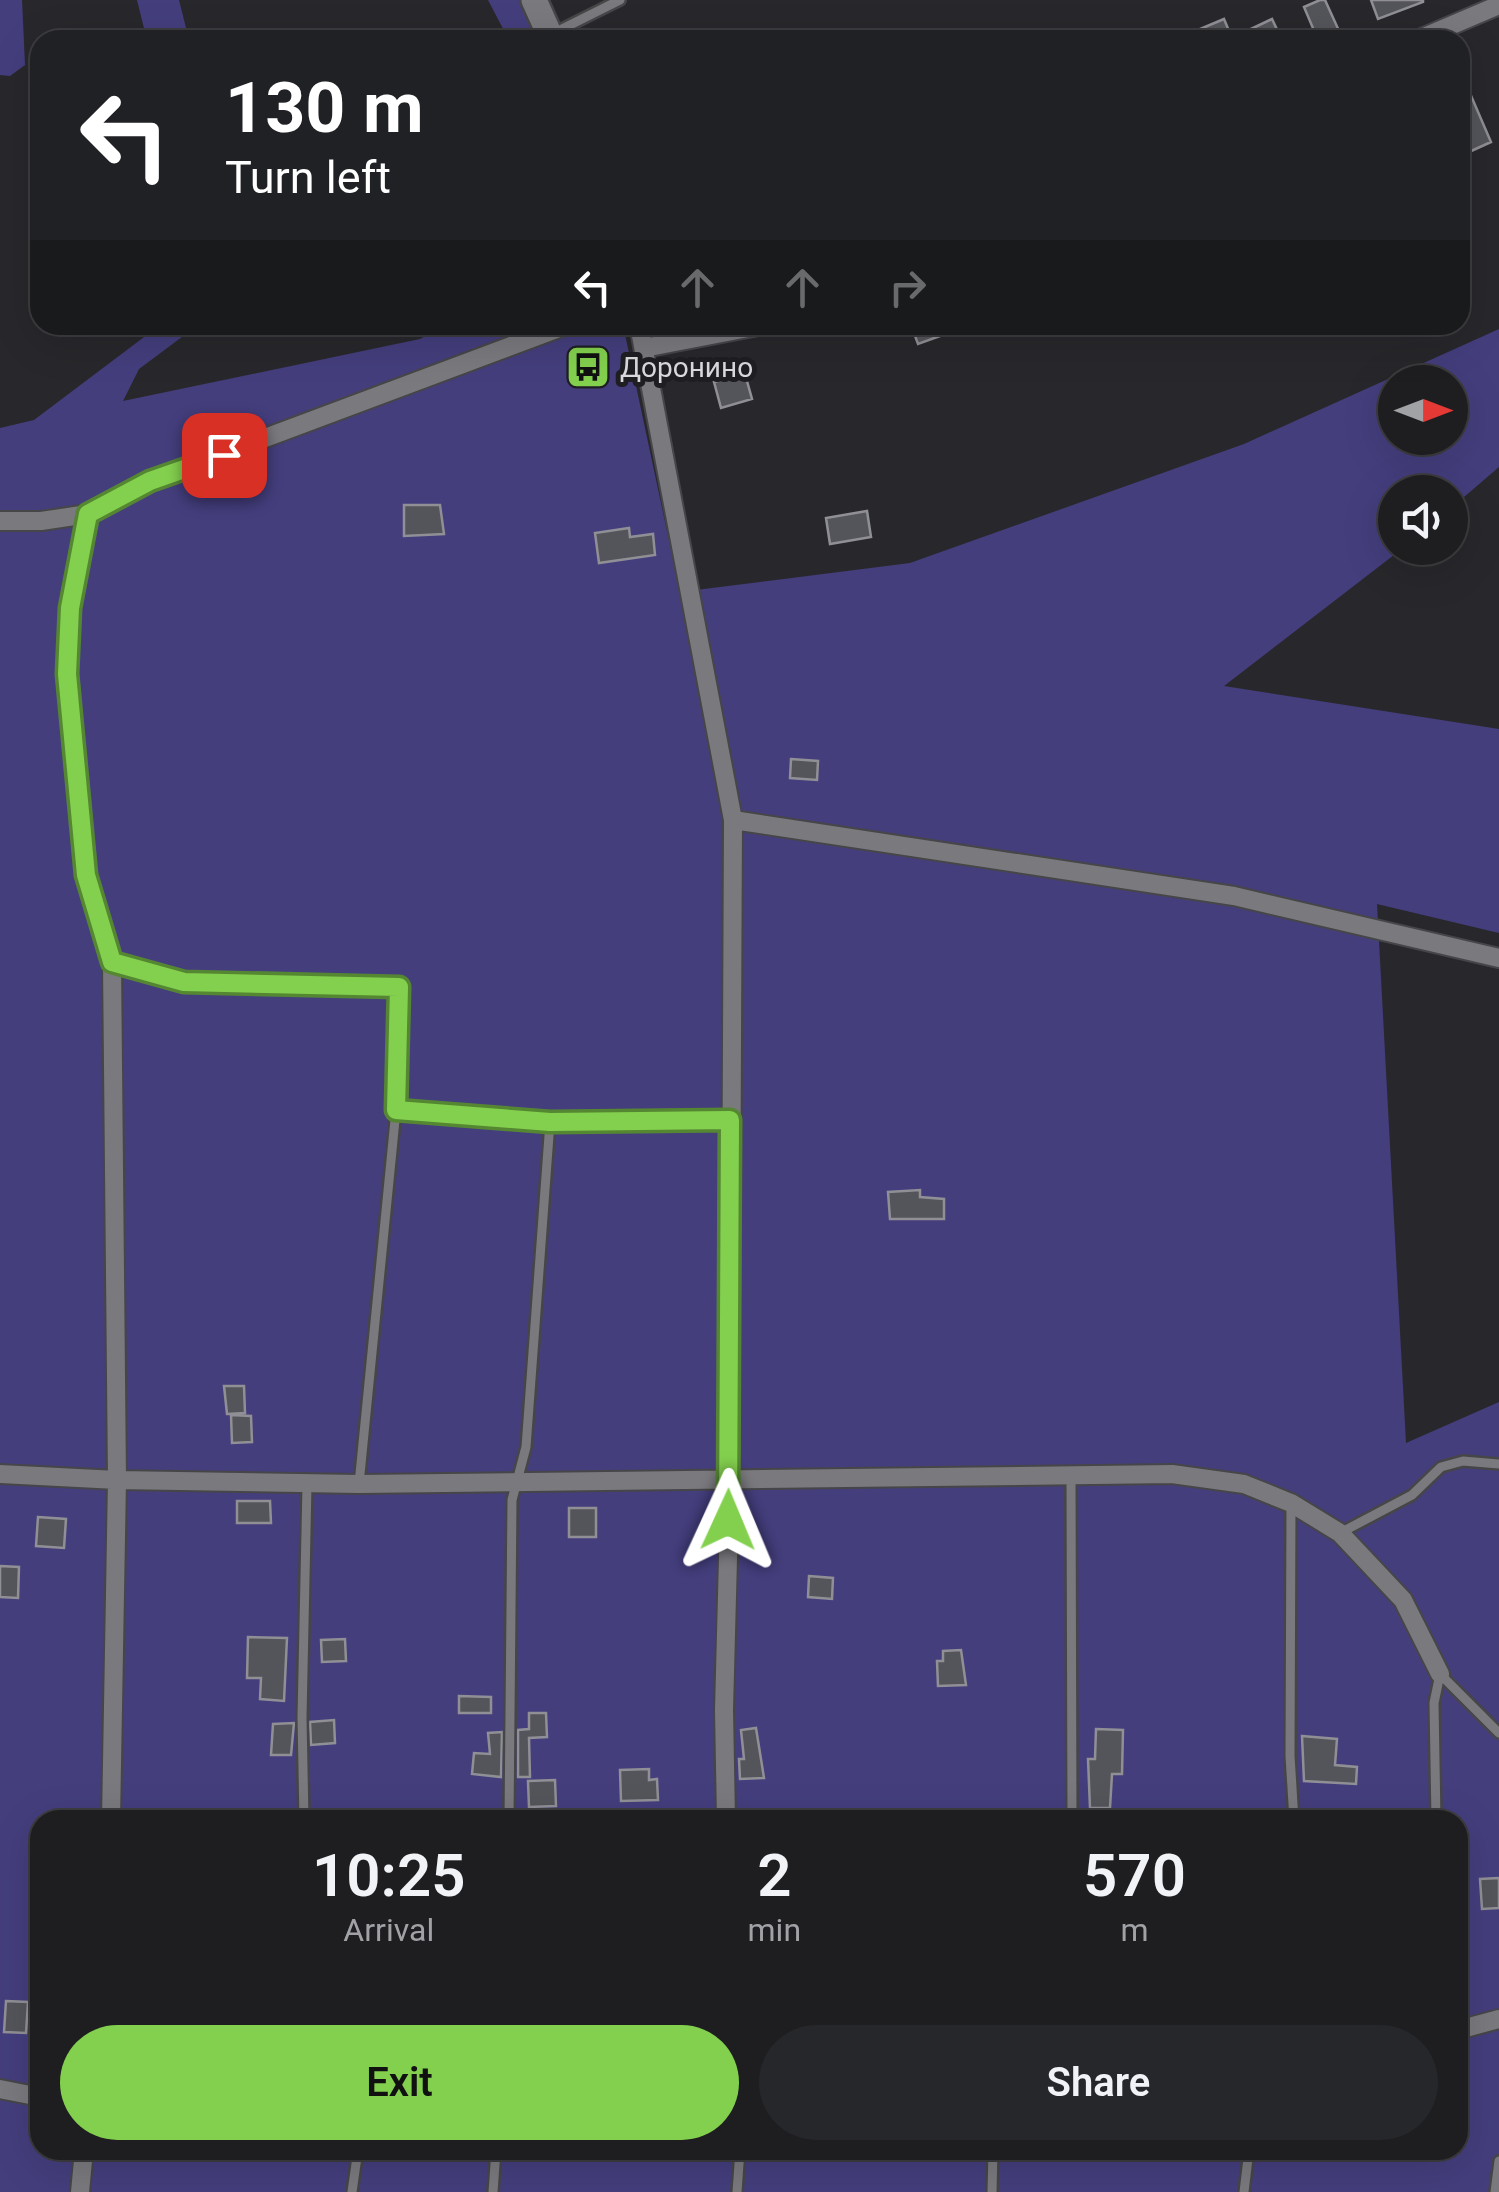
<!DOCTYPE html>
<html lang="en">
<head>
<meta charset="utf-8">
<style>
  :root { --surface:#1e1e21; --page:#26272a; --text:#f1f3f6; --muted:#a1a2a5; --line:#3c3c3f; --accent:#83d04e }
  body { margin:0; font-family:Roboto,sans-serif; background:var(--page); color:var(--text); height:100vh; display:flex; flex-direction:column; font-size:38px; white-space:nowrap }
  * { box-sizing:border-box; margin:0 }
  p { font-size:32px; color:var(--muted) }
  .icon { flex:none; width:55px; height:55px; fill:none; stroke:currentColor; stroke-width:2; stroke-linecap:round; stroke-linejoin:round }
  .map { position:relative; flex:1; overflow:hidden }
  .details { position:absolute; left:30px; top:1810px; width:1438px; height:350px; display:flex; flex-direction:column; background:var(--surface); border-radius:30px; box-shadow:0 10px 40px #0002,0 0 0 2px var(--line) }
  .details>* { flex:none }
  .top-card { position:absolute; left:30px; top:30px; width:1440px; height:305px; border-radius:30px; box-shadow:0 10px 40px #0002,0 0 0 2px var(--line); background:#202124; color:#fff; overflow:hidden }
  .needle { width:65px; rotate:90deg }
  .tools { position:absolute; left:1378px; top:365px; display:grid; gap:20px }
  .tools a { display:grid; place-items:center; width:90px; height:90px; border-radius:50%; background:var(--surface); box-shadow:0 10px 40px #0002,0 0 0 2px var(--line); font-size:50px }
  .pin { position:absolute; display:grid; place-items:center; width:85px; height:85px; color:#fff; margin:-42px; border-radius:20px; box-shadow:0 5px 15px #0006 }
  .me { position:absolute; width:110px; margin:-55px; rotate:1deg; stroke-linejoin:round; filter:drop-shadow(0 0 8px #0008) }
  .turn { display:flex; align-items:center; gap:35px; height:210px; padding:0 30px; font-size:45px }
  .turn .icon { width:130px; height:130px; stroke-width:2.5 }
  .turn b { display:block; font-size:70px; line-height:85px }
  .lanes { display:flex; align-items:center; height:95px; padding:0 30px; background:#0003; justify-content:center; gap:50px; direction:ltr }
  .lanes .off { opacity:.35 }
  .eta { display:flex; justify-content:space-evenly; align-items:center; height:170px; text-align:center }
  .eta b { font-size:60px; font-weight:600; line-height:70px }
  .action { display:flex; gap:20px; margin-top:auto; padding:20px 30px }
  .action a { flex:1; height:115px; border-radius:60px; background:var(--accent); color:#111; font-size:40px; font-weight:600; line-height:115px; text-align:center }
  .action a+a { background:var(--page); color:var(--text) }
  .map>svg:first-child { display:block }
  .green { fill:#443e7d; fill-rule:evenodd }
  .building { fill:#54555a; stroke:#8f8f95; stroke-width:2.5 }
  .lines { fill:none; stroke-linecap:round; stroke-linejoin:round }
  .lane-casing { stroke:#464649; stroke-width:14 }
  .street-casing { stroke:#464649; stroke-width:22 }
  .secondary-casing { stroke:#464649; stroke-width:30 }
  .lane { stroke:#79797e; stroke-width:9 }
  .street { stroke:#79797e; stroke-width:18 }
  .secondary { stroke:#79797e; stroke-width:25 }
  .route-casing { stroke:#558733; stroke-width:25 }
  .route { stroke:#83d04e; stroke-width:18 }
  .labels { text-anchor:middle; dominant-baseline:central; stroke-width:10; stroke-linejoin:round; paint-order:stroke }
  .poi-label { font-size:28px; fill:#dbdbde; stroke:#1e1e23; text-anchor:start }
</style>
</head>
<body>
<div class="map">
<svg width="1499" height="2192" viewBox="0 0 1499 2192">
  <rect width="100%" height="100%" fill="#28282c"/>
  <!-- green -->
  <path class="green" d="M0,0H22L25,65L10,76L0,75Z
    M137,0H179L189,40H147Z
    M488,0H519L538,40H509Z
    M160,325H198L139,369L123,401L420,339L446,325H623L680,592L910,563L1244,444L1499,329V467L1450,509V492H1395V548H1403L1224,686L1499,729V933L1377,904L1406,1443L1499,1402V2192H0V428L34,420ZM1395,382H1450V438H1395ZM40,1820H1458V2150H40Z"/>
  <!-- building -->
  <path class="building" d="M1320,0H1325L1340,33L1323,40H1318L1304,7Z
    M1371,0H1423V2L1378,19Z
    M1224,19L1232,38L1272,19L1282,40H1174Z
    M1460,70L1491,142L1469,152L1460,131Z
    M911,325H965V327L918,344Z
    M745,374L752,399L721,408L714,382Z
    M404,505H440L444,534L404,536Z
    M867,511L871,537L830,544L826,518Z
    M629,528L630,537L653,534L655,555L599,563L595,533Z
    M791,759L818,761L817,780L790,778Z
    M920,1190V1197L944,1199V1219H890L888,1192Z
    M224,1386H244L245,1413L227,1414Z
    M231,1415L251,1416L252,1442L232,1443Z
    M237,1501H270L271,1523H237Z
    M569,1508H596V1537H569Z
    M38,1517L66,1519L64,1548L36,1546Z
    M0,1566L19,1567L18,1598L0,1597Z
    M809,1576L833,1578L832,1599L808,1597Z
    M248,1637L287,1638L284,1701L260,1699L261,1678H247Z
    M345,1639L346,1661L322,1662L321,1640Z
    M961,1650L966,1685L938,1686L937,1661H943V1651Z
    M459,1696L491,1697V1713H459Z
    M529,1713H546L547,1737L529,1738L530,1777H518V1730L529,1729Z
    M334,1720L335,1743L311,1745L310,1722Z
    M294,1723L291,1755H271L273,1724Z
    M756,1728L764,1778L740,1779L739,1759H744L741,1730Z
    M1096,1729L1123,1730L1122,1774H1112L1110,1808H1090L1088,1759H1095Z
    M502,1732L501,1777L472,1774L474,1753L490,1754L488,1733Z
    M1302,1736L1337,1739L1335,1765L1357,1767L1356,1784L1304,1781Z
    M649,1769V1780L657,1779L658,1800L621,1801L620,1770Z
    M555,1780L556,1806L529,1807L528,1781Z
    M1499,1878V1908L1482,1909L1480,1879Z
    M6,2001L28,2002L26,2033L4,2032Z"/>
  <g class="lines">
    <defs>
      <path id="lane" d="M552,34L620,0
        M113,962L184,982L399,987L396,1110L359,1484
        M396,1110L550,1122L526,1447L512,1500L509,1820
        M550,1122L730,1120
        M1071,1476L1072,1820
        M1291,1506L1290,1756L1294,1820
        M1340,1533L1412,1495L1441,1467L1463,1461L1499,1464
        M1440,1674L1499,1733
        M304,1820L302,1717L307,1485
        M1436,1820L1434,1703L1440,1674
        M352,2192L358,2150
        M493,2192L496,2150
        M737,2192L740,2150
        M992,2192L993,2150
        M1244,2192L1249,2150
        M1495,2192L1499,2161"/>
      <path id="street" d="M1417,40L1499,5
        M639,325L733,820L730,1482L724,1710L726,1820
        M644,348L763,325
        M0,521H41L88,514
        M733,820L1234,896L1499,958
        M0,1474L117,1480L359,1484L1172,1474L1244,1484L1291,1503L1340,1533L1403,1600L1440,1674
        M111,1820L117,1480L112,962L86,875L67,674L70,608L88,514L150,481L567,325
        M1458,2030L1499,2019
        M0,2089L40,2097
        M80,2192L84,2150"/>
      <path id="secondary" d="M534,0L552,40"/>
    </defs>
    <!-- lane casing -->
    <use href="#lane" class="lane-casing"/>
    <!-- street casing -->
    <use href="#street" class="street-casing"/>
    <!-- secondary casing -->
    <use href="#secondary" class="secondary-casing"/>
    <!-- lane -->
    <use href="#lane" class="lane"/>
    <!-- street -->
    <use href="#street" class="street"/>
    <!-- secondary -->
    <use href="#secondary" class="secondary"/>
  </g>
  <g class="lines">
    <defs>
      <path id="route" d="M224,455L150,481L88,514L70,608L67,674L86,875L112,962L184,982L399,987L396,1110L550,1122L730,1120L728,1520"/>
    </defs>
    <!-- route casing -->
    <use href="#route" class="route-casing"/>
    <!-- route -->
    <use href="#route" class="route"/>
  </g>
  <!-- icons -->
  <defs>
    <symbol id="bus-square" viewBox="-11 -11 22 22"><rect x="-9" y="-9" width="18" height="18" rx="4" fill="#83d04e" stroke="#1e1e23"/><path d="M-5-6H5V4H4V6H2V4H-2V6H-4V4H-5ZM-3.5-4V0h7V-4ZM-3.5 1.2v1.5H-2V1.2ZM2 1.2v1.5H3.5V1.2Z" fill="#111"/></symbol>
  </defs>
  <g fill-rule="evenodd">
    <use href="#bus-square" x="563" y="342" width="50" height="50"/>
  </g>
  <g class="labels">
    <!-- poi labels -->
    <g class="poi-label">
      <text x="620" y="367">Доронино</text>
    </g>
  </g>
</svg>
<div class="tools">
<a><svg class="needle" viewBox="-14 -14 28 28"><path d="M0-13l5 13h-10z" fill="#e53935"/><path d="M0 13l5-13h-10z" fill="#a1a2a5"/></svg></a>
<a><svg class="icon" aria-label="sound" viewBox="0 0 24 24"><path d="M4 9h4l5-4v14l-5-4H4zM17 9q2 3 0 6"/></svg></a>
</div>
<div class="pin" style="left:224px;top:455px;background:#d93025"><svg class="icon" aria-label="arrive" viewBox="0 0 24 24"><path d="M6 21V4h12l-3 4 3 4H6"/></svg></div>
<svg class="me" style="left:728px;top:1520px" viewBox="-20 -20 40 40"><path d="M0-17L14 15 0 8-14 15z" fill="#83d04e" stroke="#fff" stroke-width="4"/></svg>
<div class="top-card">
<div class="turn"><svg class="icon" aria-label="left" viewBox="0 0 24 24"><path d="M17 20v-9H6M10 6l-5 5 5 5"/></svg><div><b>130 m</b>Turn left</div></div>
<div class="lanes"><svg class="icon" aria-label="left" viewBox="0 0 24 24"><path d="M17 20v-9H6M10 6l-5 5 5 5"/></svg><svg class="icon off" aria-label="ahead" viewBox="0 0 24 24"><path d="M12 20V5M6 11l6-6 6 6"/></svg><svg class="icon off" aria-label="ahead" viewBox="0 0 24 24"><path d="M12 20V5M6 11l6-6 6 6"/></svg><svg class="icon off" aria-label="right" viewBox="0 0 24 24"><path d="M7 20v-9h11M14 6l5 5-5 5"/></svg></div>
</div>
<section class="details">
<div class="eta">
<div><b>10:25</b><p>Arrival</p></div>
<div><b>2</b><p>min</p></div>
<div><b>570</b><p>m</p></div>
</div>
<div class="action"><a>Exit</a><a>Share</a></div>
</section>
</div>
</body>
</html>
